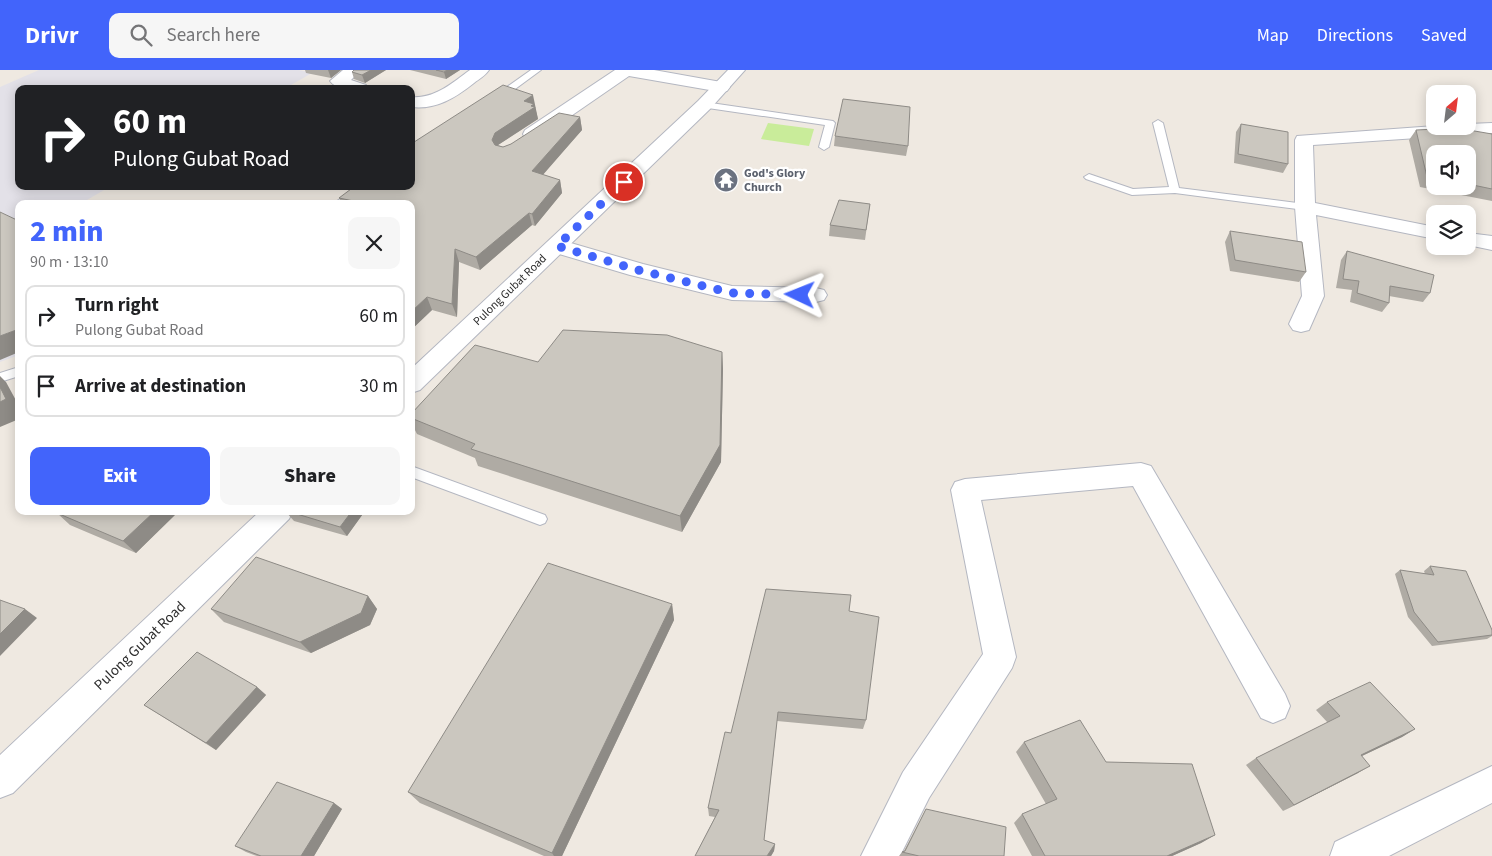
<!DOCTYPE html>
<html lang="en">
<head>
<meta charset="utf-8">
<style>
  :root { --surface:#fff; --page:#f6f6f6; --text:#202124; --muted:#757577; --line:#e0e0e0; --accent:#4264fb }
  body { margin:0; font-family:"Source Sans 3",sans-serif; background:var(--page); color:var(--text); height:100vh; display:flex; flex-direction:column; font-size:19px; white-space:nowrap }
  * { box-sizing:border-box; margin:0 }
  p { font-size:16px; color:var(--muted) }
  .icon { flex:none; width:28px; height:28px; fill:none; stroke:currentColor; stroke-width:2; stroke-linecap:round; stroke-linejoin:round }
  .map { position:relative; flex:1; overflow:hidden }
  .sheet { position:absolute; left:15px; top:130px; width:400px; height:315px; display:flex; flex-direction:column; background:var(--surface); border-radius:10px; box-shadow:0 2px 12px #0003 }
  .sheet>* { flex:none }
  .top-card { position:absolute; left:15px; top:15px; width:400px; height:105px; border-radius:10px; box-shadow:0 2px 12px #0003; background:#202124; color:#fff; overflow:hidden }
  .needle { width:32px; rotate:28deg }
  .tools { position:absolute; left:1426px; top:15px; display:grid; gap:10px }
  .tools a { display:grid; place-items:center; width:50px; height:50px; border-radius:10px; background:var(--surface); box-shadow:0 2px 12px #0003; font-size:25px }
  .pin { position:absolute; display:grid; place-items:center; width:42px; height:42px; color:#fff; margin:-21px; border:2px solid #fff; border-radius:50%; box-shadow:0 1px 5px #0007 }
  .me { position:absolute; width:55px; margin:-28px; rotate:272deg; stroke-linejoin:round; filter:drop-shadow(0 0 4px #0008) }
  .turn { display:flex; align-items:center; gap:18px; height:105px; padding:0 15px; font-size:22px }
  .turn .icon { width:65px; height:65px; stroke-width:2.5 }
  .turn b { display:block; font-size:35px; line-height:42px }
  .round { display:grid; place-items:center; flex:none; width:52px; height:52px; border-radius:10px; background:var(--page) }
  .head { display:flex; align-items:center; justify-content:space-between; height:85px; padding:0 15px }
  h1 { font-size:30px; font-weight:800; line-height:38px; color:var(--accent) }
  .cta { display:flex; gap:10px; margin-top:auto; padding:10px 15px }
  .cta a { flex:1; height:58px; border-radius:10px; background:var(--accent); color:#fff; font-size:20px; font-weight:800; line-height:58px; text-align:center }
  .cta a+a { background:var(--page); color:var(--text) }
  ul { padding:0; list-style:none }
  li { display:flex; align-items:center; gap:15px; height:62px; margin:0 10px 8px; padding:0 5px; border:2px solid var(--line); border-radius:10px }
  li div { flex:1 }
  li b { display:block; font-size:19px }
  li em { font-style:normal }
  header { display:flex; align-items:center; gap:30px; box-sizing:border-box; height:70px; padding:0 25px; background:var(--accent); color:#fff }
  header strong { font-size:24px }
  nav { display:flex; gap:28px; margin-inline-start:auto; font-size:18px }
  .search { width:350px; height:45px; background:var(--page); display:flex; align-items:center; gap:12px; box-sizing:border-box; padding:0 18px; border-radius:10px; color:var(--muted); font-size:19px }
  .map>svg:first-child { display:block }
  .industrial { fill:#e3e1e8 }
  .pitch { fill:#c9ec9a }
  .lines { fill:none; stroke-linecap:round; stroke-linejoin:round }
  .lane-casing { stroke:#b4b7c1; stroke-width:2 }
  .street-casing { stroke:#b4b7c1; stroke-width:2 }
  .secondary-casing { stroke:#b4b7c1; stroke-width:2 }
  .lane { fill:#fff; fill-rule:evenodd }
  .street { fill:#fff; fill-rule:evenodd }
  .secondary { fill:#fff; fill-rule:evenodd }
  .wall { fill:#afaba4; fill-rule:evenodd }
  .shaded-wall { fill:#8e8b86 }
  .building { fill:#cbc7bf; stroke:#8e8b86 }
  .route { stroke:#4264fb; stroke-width:9; stroke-dasharray:0 16.2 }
  .labels { text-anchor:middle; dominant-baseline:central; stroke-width:4.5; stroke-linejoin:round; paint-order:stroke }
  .far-worship-label { font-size:12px; font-weight:bold; fill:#5b616d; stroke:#fff; text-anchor:start }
  .far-street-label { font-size:12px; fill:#2e2e2e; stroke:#fff }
  .street-label { font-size:15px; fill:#2e2e2e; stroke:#fff }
</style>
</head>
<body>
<header>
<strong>Drivr</strong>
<div class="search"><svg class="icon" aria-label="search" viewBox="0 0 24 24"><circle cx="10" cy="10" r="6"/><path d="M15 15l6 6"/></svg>Search here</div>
<nav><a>Map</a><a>Directions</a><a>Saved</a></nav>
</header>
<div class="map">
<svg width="1492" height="786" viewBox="0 0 1492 786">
  <rect width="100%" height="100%" fill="#efe9e1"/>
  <!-- industrial -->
  <path class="industrial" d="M39,0H299L312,3L284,19H19V116H111L80,134H19V285L0,292V17Z"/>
  <!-- pitch -->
  <path class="pitch" d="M768,53L814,59L809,76L761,69Z"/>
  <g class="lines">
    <defs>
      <path id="lane" d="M531,0H541L500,30H494V26Z
        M704,32L833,51L835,53L829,77L824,80L819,77L825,55L701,37L700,35Z
        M1158,50L1163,53L1179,118L1305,134L1310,137L1305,140L1175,123L1132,125L1086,109L1084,107L1089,104L1133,119L1169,117L1153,53Z
        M358,116H370L345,134H333Z
        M19,297V306L0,312V303Z
        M411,396L545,445L547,449L545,453L540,455L411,407Z"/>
      <path id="street" d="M343,0H361L351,10L366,15L368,19C356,19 338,22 330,11Z
        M470,0H489C485,6 479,9 474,13C455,28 436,40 411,37V27C435,29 452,13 470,0Z
        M615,0H654L721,12L727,13L730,17L727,21L721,22L629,6L539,68L532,70L525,68L523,64L525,60Z
        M1492,53V63L1313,75L1315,133L1435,157V169L1316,145L1324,226L1309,260L1301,262L1293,260L1289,254L1302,226L1295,137V70L1297,66L1435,56H1468V54Z
        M1468,163L1492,166V180L1468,175Z
        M557,169L643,194L732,216L816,218L824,220L827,225L824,230L816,232L732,230L630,205L549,181L546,176L549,171Z
        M1141,393L1151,396L1285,624L1290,636L1285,648L1273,653L1261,648L1133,416L981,430L1016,587L1012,598L929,728L900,786H861L903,702L983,584L951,420L955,412L965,409Z
        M1492,696V733L1389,786H1330L1335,772Z"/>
      <path id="secondary" d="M728,0H745L710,39L420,320L411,323V299L698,31Z
        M260,441H293L289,449L13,723L0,728V685Z"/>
    </defs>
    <!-- lane casing -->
    <use href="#lane" class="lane-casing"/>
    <!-- street casing -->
    <use href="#street" class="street-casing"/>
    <!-- secondary casing -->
    <use href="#secondary" class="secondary-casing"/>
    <!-- lane -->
    <use href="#lane" class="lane"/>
    <!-- street -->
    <use href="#street" class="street"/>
    <!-- secondary -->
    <use href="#secondary" class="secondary"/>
  </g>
  <!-- wall -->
  <path class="wall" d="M305,0H341L331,8L306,3Z
    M354,0H386L365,13L354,9L352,2Z
    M410,0H460L446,9Z
    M535,37L538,49L498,75L503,77L511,74L580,47L582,60L542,105L560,110L562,123L535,156L532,155L480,200L459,192L457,247L432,240L411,260V134H342L339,128L536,37Z
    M1241,54L1288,94L1283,103L1234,93L1236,62Z
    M1416,60L1492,64V131L1420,117L1409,70ZM1435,84H1468V116H1435Z
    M835,66L908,76L906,86L834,76Z
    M870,134L865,170L829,166L830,155Z
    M1230,161L1306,202L1299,212L1230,201L1225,172Z
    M1347,181L1430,223L1423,232L1389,226V233L1382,242L1350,232L1352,220L1336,218L1341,190Z
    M722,282L723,299L721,392L682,462L478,396L475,388L417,364L411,352V344L538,292Z
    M59,441H179L136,483L70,455L57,443Z
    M365,441L347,466L294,451L286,442Z
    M1430,496L1492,560V566L1487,569L1432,576L1408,547L1395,504L1400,500L1425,504L1424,501Z
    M368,526L377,539L370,555L311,583L224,552L211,539Z
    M672,534L674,550L562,786H544L420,733L408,722Z
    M849,541L866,650L863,659L777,651L764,770L775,774L774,781L771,786H695L715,747L709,746L708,738L731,663Z
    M257,617L266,625L216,680L144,635Z
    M1327,632L1415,659L1402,667L1362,686L1358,703L1283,741L1246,695L1256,688L1328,653L1316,640Z
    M1024,672L1106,692L1215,765L1201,773L1172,786H1032L1014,753L1022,744L1046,734L1016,682Z
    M334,733L342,739L314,786H257L246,782L235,776Z
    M926,739L1004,786H899L902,782L904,781Z"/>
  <!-- shaded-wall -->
  <path class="shaded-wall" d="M328,0H341L331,8Z
    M371,0H386L365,13L362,5Z
    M447,0H460L446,9L444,2Z
    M533,25L538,49L498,75L495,82L492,70L495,63L524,31Z
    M580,47L582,60L535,114L532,101Z
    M560,110L562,123L535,156L532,144Z
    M529,143L532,155L480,200L476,187Z
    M455,179L459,192L457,247L452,234Z
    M427,227L432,240L411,260V242Z
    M19,259V282L0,290V266Z
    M722,282L723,299L721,392L682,462L680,446Z
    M0,306L6,312L19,336V349L0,357Z
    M155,441H179L136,483L123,471Z
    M352,441H365L347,466L340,457Z
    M368,526L377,539L370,555L311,583L300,572Z
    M672,534L674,550L562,786H554L552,783Z
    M25,539L37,548L0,586V564Z
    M257,617L266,625L216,680L206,673Z
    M1415,659L1402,667L1349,692L1361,685Z
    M1370,696L1358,703L1283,741L1294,735Z
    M334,733L342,739L314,786H301Z
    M1215,765L1201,773L1172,786H1167Z
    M775,774L774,781L771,786H767Z"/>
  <!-- building -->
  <path class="building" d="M354,0H371L362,5L352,2Z
    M436,0H447L444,2Z
    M503,15L533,25L524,31L534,34L531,36L535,37L495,63L492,70L495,75L503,77L511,74L559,43L580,47L532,101L560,110L532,144L529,143L476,187L455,179L452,234L427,227L411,242V134H368L339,128L355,116H411V74Z
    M843,29L910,37L908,76L835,66Z
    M1241,54L1288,62V94L1238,84Z
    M1457,58L1492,64V119L1468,114V84H1435V109L1427,107L1416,60Z
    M839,130L870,134L866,160L830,155Z
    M0,142L19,151V259L0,266Z
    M1230,161L1302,172L1306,202L1235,190Z
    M1347,181L1434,205L1430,223L1390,216L1389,233L1357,223L1359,211L1343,209Z
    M563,260L667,265L722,282L720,375L680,446L471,379L475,374L411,348V344L475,275L538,292Z
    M0,317L6,329L0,332Z
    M59,441H155L123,471L57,443Z
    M287,441H352L340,457Z
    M256,487L368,526L361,543L300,572L211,539Z
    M548,493L672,534L552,783L408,722Z
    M1430,496L1466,501L1492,560V565L1438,572L1414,542L1400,500L1434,505Z
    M766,519L851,525L849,541L879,547L866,650L778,642L764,770L775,774L767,786H695L719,740L708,738L725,662L731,663Z
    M0,530L25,539L0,564Z
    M197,582L257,617L206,673L144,635Z
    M1370,612L1415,659L1361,685L1370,696L1294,735L1256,688L1340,646L1327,632Z
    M1080,650L1106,692L1192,694L1215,765L1167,786H1045L1022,744L1057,729L1024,672Z
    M277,712L334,733L301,786H261L235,776Z
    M926,739L1006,757L1004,786H919L902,782L905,781Z"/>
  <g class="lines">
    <!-- route -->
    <path class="route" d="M624,112L557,176L638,200L732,223L800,225"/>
  </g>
  <!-- icons -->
  <defs>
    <symbol id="temple-disc" viewBox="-11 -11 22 22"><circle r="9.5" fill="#6b7280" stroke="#fff"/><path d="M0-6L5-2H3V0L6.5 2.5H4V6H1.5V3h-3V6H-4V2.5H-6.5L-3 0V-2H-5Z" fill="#fff"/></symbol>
  </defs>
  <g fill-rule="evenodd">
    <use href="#temple-disc" x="712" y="96" width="28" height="28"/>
  </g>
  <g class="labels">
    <!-- far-worship labels -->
    <g class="far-worship-label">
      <text x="744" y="103">God's Glory<tspan x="744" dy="14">Church</tspan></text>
    </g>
    <!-- far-street labels -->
    <g class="far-street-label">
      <text transform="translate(510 220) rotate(-44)">Pulong Gubat Road</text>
    </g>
    <!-- street labels -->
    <g class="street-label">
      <text transform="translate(140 576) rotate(-44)">Pulong Gubat Road</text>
    </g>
  </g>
</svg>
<div class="tools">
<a><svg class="needle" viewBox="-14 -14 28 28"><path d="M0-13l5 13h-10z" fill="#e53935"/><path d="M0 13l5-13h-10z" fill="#757577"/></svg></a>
<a><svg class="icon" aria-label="sound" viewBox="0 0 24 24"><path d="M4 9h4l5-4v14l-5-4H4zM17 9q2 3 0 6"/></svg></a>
<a><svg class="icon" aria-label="layers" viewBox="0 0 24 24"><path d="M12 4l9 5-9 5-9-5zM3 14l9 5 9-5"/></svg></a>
</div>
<div class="pin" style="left:624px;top:112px;background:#d93025"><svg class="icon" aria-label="arrive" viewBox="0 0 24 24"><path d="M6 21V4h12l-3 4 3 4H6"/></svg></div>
<svg class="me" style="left:800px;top:225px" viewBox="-20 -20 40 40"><path d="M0-17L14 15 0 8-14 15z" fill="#4264fb" stroke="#fff" stroke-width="4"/></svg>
<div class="top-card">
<div class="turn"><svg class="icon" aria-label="right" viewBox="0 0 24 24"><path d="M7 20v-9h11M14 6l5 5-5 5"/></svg><div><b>60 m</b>Pulong Gubat Road</div></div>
</div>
<section class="sheet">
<div class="head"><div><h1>2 min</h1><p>90 m · 13:10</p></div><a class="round"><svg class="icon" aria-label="close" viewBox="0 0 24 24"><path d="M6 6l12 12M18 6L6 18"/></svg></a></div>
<ul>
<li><svg class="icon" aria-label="right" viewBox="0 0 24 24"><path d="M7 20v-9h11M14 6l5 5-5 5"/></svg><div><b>Turn right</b><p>Pulong Gubat Road</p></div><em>60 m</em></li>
<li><svg class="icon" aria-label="arrive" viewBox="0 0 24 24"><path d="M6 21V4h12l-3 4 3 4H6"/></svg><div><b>Arrive at destination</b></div><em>30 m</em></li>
</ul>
<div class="cta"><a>Exit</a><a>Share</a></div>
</section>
</div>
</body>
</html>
